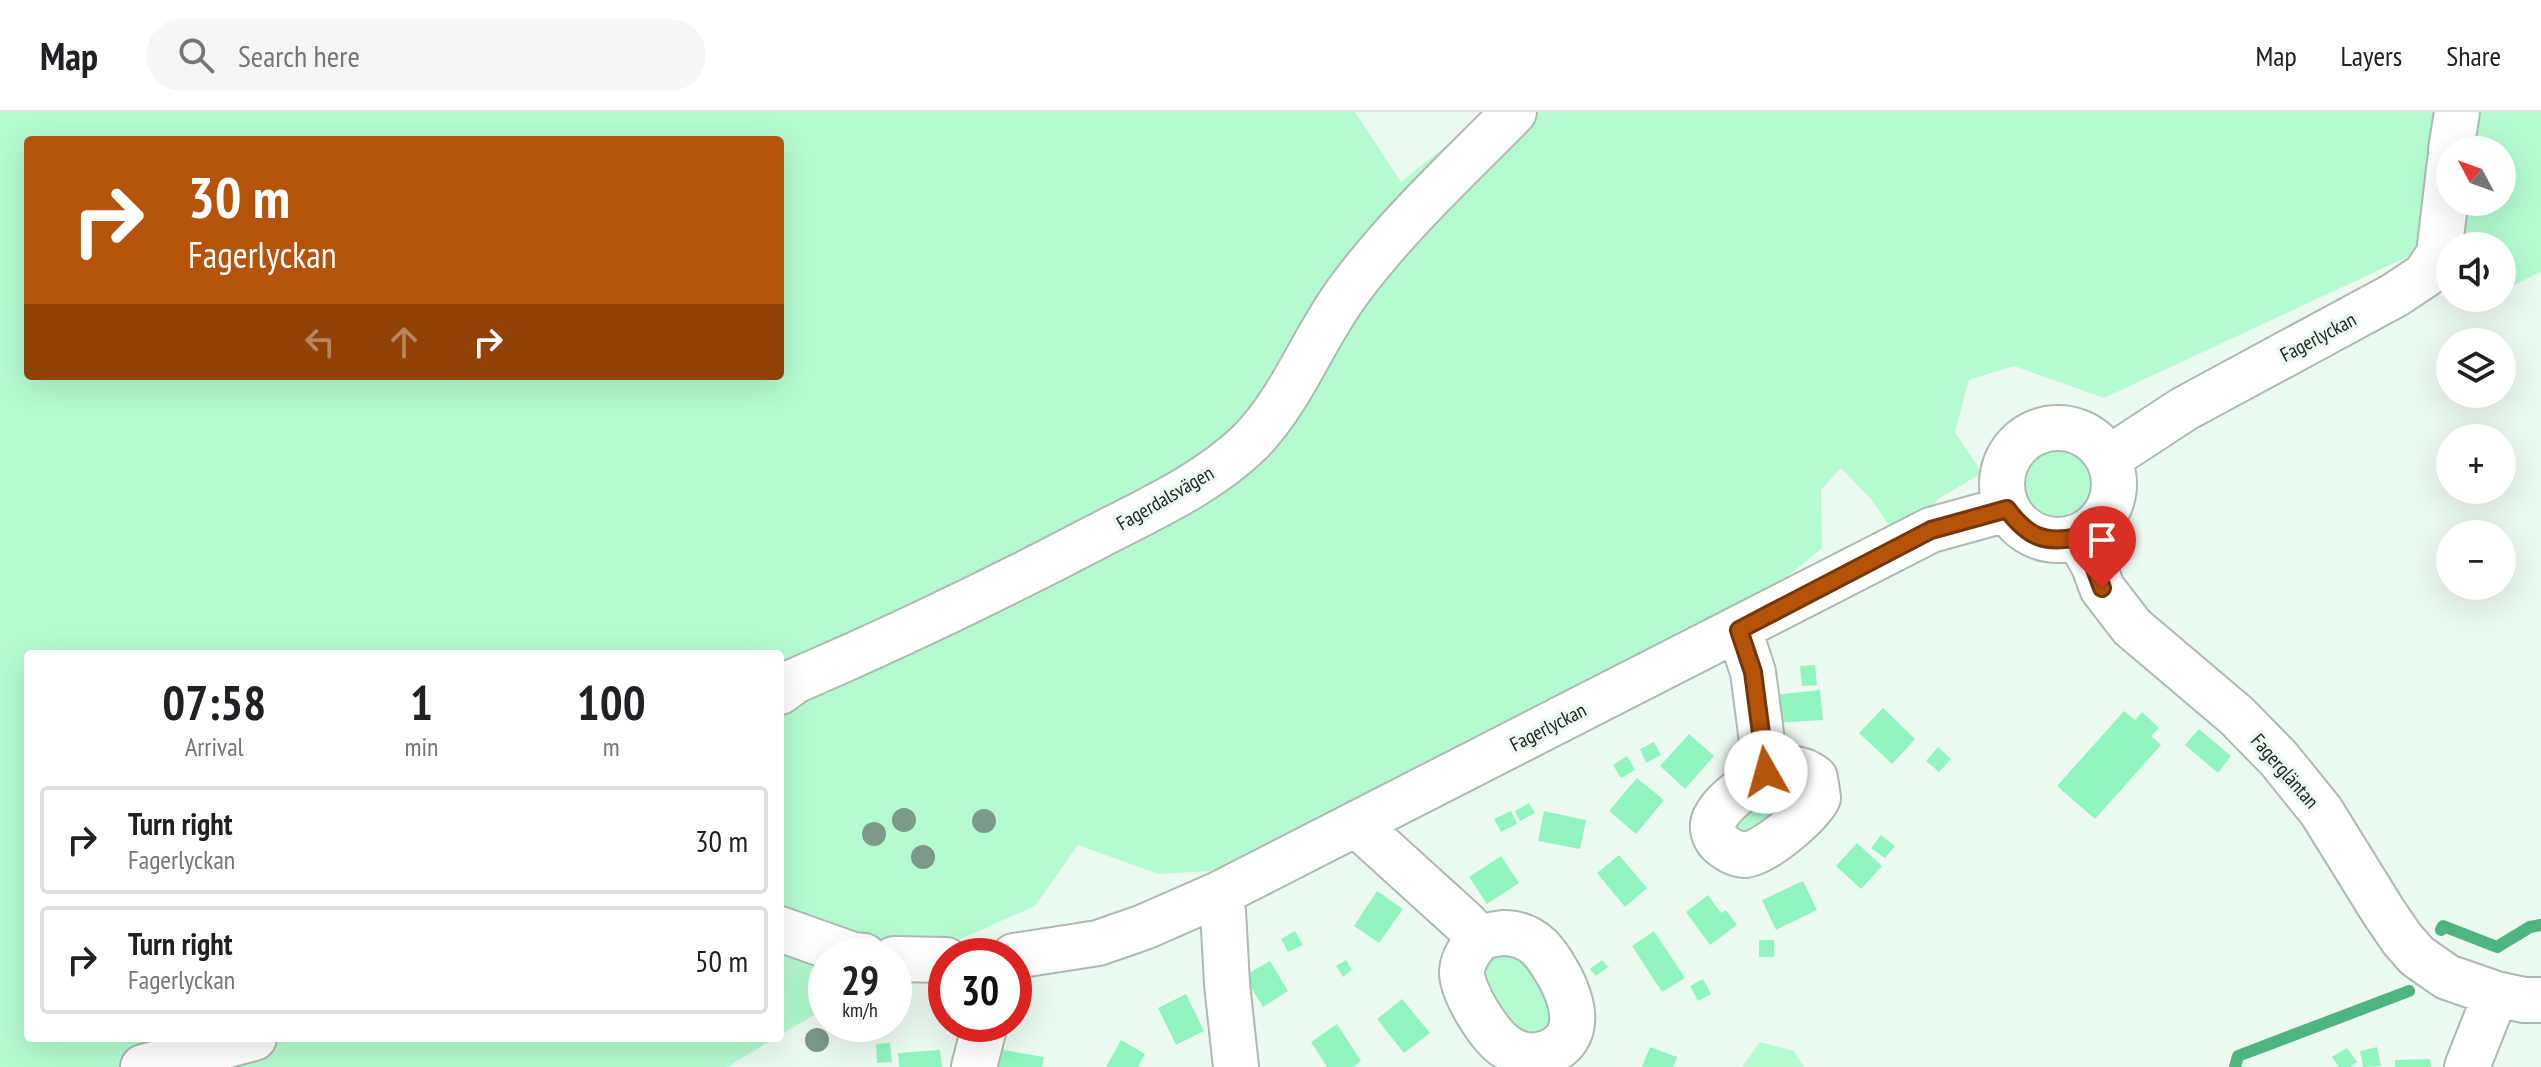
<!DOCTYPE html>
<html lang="en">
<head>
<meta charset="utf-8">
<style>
  :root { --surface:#fff; --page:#f6f6f6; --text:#202124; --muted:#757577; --line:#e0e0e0 }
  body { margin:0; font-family:"PT Sans Narrow",sans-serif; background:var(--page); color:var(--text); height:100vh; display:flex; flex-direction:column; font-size:30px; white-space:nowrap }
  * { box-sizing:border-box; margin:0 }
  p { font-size:26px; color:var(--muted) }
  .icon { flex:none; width:44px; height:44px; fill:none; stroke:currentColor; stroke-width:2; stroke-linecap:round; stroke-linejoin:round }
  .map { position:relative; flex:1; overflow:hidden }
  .side { position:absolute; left:24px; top:538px; width:760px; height:392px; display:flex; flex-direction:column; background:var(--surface); border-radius:8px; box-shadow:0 8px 32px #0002 }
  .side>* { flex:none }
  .banner { position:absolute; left:24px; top:24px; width:760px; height:244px; border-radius:8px; box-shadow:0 8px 32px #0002; background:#b45309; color:#fff; overflow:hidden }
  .needle { width:52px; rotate:311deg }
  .controls { position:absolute; left:2436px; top:24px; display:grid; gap:16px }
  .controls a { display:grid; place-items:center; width:80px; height:80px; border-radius:50%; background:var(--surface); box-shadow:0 8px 32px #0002; font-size:40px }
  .speed { position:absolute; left:808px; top:826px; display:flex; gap:16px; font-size:40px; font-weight:700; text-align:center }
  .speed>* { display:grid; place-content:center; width:104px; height:104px; border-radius:50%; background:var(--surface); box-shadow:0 8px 32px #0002; line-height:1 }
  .speed small { font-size:20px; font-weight:400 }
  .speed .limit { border:12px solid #d22; background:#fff; color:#111 }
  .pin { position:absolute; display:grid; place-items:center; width:68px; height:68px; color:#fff; margin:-82px -34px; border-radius:50% 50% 50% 0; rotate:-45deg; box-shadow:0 0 8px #0007 }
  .pin .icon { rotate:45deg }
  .me { position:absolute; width:88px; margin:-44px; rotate:353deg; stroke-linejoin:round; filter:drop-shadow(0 0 6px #0008) }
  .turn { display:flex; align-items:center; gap:28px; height:168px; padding:0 32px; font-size:36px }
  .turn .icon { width:104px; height:104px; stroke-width:2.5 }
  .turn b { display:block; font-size:56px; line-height:68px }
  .lanes { display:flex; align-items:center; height:76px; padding:0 32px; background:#0003; justify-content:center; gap:40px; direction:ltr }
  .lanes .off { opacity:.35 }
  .eta { display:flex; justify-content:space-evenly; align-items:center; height:136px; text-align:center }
  .eta b { font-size:48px; font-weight:700; line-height:56px }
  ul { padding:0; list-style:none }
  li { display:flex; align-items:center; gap:24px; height:108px; margin:0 16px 12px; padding:0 16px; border:4px solid var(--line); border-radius:8px }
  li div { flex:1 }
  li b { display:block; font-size:30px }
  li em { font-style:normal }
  header { display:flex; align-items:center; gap:48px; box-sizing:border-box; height:112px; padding:0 40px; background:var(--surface); border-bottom:2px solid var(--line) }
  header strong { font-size:38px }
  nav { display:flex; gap:44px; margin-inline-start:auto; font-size:28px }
  .search { width:560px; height:72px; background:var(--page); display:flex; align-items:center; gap:20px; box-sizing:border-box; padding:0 28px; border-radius:44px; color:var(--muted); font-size:30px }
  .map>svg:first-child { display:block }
  .green { fill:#b4fbd2; fill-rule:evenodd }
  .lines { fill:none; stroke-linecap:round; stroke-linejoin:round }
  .stream { stroke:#4eb481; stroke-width:12 }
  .building { fill:#90f5bf }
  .minor-casing { stroke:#adbab2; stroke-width:48 }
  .minor { stroke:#fff; stroke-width:44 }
  .tree { fill:#7c998a }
  .route-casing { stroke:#753606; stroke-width:20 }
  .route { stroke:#b45309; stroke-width:14 }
  .labels { text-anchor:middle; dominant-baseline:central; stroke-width:7; stroke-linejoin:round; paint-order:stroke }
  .street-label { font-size:20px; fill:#212623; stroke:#edfaf2 }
</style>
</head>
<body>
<header>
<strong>Map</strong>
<div class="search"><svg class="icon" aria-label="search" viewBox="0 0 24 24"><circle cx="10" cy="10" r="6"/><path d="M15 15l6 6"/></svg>Search here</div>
<nav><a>Map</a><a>Layers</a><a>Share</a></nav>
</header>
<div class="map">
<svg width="2541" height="955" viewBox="0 0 2541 955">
  <rect width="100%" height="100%" fill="#edfaf2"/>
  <!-- green -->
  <path class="green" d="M0,0H1355L1401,70L1488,0H2541V160L2512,174L2502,167V134H2459L2448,126L2104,286L2014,254L1969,268L1955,320L1982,361L1938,387L1925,407L1892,417L1870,386L1841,356L1821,378L1822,436L1767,481L1276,746L1212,759L1158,762L1078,733L1035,794L894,857L826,844V896L780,923V542H28V926H775L727,955H0ZM28,28H780V264H28ZM2450,38H2502V90H2450Z
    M2062,329L2083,331L2093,337C2096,345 2101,354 2102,362C2103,367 2101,375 2099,381C2090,417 2054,420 2026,405C2022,397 2013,386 2011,377C2005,349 2042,335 2062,329Z
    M1804,672L1757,734L1720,709L1737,691Z
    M1522,833L1561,902L1533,934L1477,879L1490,835Z
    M1760,930L1794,939L1804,955H1742Z"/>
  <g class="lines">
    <!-- stream -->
    <path class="stream" d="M2441,818L2443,814L2497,835L2530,815L2541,813
      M2235,955L2238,944L2409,879"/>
  </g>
  <!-- building -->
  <path class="building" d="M1815,553L1817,573L1802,574L1800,554Z
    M1820,578L1823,608L1776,611L1774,583Z
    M1883,596L1915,627L1892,652L1859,621Z
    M2124,599L2135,608L2142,600L2159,616L2151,624L2161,633L2095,707L2057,674Z
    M2199,617L2231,644L2218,661L2185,633Z
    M1689,622L1714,644L1685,677L1660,654Z
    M1654,630L1661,643L1646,651L1640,637Z
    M1938,635L1951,647L1939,660L1926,649Z
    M1627,644L1635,658L1621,666L1613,653Z
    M1637,666L1664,688L1636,722L1609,699Z
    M1529,691L1535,701L1520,709L1515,699Z
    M1511,699L1517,712L1501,720L1494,707Z
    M1544,699L1586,708L1580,737L1538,729Z
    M1881,723L1895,734L1885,746L1871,736Z
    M1857,731L1882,754L1861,777L1836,754Z
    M1619,743L1647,776L1625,795L1597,761Z
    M1501,744L1519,771L1487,792L1469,765Z
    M1803,769L1817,798L1776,818L1762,788Z
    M1377,779L1403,797L1379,831L1354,814Z
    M1708,783L1721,801L1726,798L1737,813L1710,833L1686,800Z
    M1295,819L1303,833L1288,840L1281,827Z
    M1654,819L1685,866L1662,880L1632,834Z
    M1759,828H1774V845H1759Z
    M1346,848L1352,858L1343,865L1336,854Z
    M1602,848L1608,855L1596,864L1590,857Z
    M1270,849L1288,879L1263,895L1244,864Z
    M1703,867L1711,882L1698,889L1690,874Z
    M1186,882L1204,919L1176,933L1158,896Z
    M1402,887L1430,921L1404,941L1377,907Z
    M1337,912L1361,949L1353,955H1327L1311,930Z
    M1121,928L1145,942L1138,955H1106Z
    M890,931L892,950L877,951L876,932Z
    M1650,935L1677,945L1673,955H1642Z
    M2377,935L2381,954L2363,955L2360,939Z
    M2347,936L2357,950L2350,955H2339L2332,945Z
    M998,937L1044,945L1042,955H994Z
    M940,938L942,955H899L898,941Z
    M2430,947L2431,955H2395V948Z"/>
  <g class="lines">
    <defs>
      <path id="minor" d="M2451,38L2457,0
        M2002 372a56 56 0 1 1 112 0a56 56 0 1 1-112 0Z
        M2109,346L2184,297L2395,183L2425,163L2439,142L2450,49
        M2078,425L2094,454L2102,476L2132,515L2237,604L2279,647L2321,699L2383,799L2402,827L2417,844L2447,865L2496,882L2524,888H2541
        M1739,518L1753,560L1766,660C1750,673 1725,686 1715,706C1711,714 1713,722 1718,729C1724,736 1736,743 1745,743C1765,741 1809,703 1818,686L1815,666C1801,654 1783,655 1766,660
        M780,580L795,569C897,525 997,477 1096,425C1148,398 1207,372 1250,330C1293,286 1313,226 1349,178C1397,113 1458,57 1514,0
        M1357,713L1465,811L1479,827C1471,836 1463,846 1462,859C1461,879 1490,926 1508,936C1520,944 1535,946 1549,940C1582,926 1574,893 1561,867C1547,842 1535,821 1503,821C1494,822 1487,823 1479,827
        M1217,783L1223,799L1227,872L1236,955
        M780,817L853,843L864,844
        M1014,844L1098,831L1144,815L1217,783L1931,418L2007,397
        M894,847L946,848
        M143,955L254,926
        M974,955L985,912
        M2467,955L2496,882"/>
    </defs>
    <!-- minor casing -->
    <use href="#minor" class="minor-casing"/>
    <!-- minor -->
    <use href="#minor" class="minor"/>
  </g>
  <!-- trees -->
  <g class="tree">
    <circle cx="1779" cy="685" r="12"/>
    <circle cx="904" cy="708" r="12"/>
    <circle cx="984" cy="709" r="12"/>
    <circle cx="874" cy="722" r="12"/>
    <circle cx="923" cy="745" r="12"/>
    <circle cx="817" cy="928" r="12"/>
  </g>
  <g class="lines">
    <defs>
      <path id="route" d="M1766,660L1753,560L1739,518L1931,418L2007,397C2028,425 2044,432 2078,425L2094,454L2102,476"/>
    </defs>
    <!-- route casing -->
    <use href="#route" class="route-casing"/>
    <!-- route -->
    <use href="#route" class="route"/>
  </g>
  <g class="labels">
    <!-- street labels -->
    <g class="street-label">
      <text transform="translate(2318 225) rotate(-28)">Fagerlyckan</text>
      <text transform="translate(1165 386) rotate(-30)">Fagerdalsvägen</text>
      <text transform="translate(1548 615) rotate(-27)">Fagerlyckan</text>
      <text transform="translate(2285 659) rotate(49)">Fagergläntan</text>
    </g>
  </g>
</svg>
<div class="controls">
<a><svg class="needle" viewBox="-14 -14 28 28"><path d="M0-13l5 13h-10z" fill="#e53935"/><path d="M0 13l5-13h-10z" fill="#757577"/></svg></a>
<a><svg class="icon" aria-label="sound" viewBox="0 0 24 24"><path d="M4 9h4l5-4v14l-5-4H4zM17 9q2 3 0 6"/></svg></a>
<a><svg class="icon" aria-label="layers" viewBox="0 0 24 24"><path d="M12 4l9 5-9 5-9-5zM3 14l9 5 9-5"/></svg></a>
<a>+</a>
<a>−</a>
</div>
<div class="speed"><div>29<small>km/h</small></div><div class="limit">30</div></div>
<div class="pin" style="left:2102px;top:476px;background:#d93025"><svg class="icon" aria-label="arrive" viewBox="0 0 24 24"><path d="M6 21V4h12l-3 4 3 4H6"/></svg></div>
<svg class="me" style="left:1766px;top:660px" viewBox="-20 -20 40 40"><circle r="19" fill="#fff"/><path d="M0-13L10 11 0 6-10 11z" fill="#b45309"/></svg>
<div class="banner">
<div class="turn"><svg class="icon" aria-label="right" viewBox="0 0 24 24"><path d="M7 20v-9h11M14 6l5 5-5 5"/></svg><div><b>30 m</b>Fagerlyckan</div></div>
<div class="lanes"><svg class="icon off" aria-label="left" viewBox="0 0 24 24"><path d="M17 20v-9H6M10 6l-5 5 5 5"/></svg><svg class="icon off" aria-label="ahead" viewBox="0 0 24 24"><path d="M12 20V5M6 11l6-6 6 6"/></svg><svg class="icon" aria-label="right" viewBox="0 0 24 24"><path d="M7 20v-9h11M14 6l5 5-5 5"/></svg></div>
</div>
<section class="side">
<div class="eta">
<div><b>07:58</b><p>Arrival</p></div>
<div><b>1</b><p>min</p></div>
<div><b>100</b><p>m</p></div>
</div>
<ul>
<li><svg class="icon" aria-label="right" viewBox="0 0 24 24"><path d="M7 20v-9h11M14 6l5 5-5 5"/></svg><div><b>Turn right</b><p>Fagerlyckan</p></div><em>30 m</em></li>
<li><svg class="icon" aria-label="right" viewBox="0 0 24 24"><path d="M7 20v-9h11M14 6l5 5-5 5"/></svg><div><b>Turn right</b><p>Fagerlyckan</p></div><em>50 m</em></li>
</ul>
</section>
</div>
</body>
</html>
